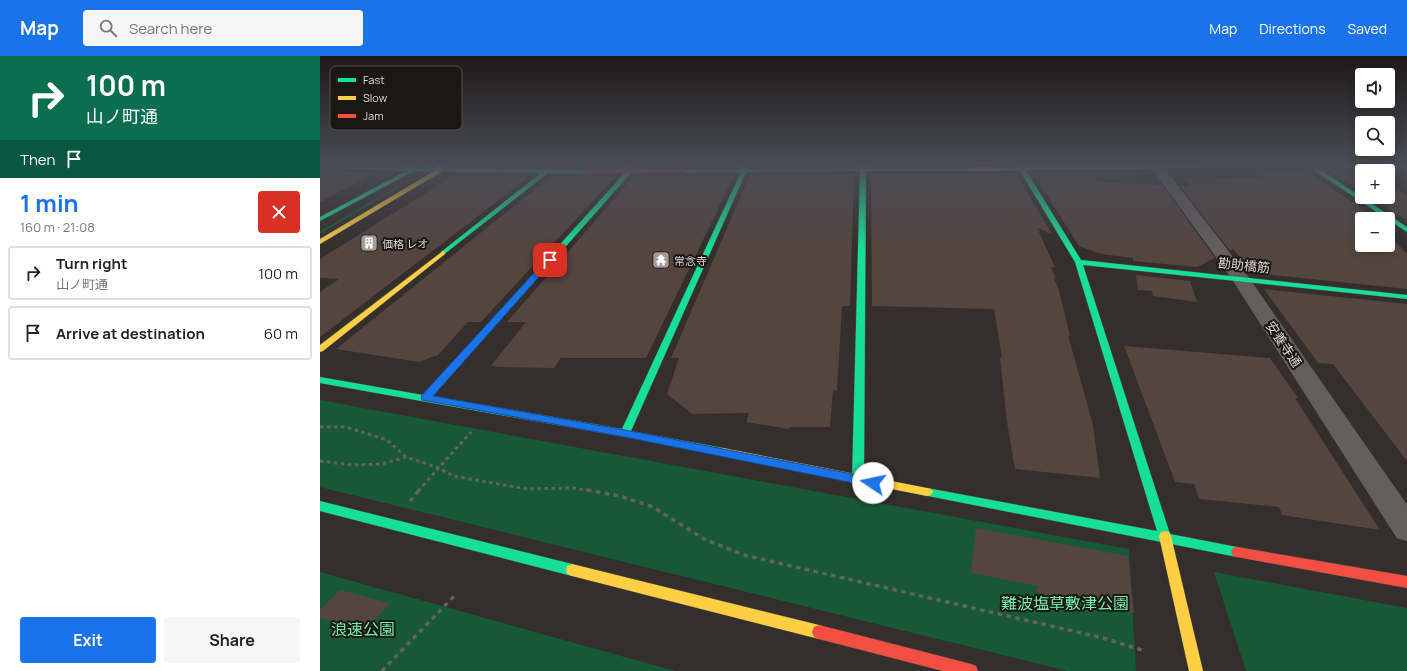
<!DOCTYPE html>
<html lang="en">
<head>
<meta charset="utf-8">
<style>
  :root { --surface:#fff; --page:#f6f6f6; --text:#222; --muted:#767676; --line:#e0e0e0; --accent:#1a73e8 }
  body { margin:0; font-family:Manrope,"Noto Sans JP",sans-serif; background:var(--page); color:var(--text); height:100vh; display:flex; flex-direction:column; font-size:15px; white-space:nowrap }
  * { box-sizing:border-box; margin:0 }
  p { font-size:13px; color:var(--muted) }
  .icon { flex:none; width:22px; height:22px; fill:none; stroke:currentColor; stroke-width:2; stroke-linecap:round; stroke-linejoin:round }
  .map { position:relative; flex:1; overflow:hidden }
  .details { display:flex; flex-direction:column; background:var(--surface); width:320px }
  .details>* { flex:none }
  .banner { background:#0b6e4f; color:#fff; overflow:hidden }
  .controls { position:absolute; left:1035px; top:12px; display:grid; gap:8px }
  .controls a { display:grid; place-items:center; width:40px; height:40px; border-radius:4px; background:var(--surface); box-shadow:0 2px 10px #0003; font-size:20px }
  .pin { position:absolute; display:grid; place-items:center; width:34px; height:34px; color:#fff; margin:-17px; border-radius:8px; box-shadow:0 2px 6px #0006 }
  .me { position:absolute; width:44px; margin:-22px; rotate:281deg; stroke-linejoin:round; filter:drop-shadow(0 0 3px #0008) }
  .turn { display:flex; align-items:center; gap:14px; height:84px; padding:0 20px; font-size:18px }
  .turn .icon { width:52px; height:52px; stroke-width:2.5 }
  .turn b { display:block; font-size:28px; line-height:34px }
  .then { display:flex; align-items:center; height:38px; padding:0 20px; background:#0003; gap:8px; font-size:15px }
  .round { display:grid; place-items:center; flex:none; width:42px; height:42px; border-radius:4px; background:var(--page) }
  .head { display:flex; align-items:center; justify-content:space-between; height:68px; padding:0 20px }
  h1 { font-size:24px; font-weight:700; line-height:30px; color:var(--accent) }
  .button { display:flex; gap:8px; margin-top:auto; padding:8px 20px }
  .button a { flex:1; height:46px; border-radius:4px; background:var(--accent); color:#fff; font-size:16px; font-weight:700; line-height:46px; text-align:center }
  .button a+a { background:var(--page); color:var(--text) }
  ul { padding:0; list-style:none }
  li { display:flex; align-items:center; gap:12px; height:54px; margin:0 8px 6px; padding:0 12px; border:2px solid var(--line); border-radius:4px }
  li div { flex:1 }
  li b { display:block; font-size:15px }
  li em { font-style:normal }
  header { display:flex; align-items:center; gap:24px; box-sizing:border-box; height:56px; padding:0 20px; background:var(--accent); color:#fff }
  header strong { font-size:19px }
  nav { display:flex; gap:22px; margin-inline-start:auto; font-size:14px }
  .search { width:280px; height:36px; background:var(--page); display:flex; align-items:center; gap:10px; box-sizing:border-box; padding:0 14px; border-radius:4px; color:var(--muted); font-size:15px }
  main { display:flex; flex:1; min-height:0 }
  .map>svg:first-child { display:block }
  .green { fill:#175936 }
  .building { fill:#54453f }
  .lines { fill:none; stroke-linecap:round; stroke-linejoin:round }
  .street-casing { stroke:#4f4947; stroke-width:1 }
  .fast-casing { stroke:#4f4947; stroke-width:1 }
  .slow-casing { stroke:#4f4947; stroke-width:1 }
  .jam-casing { stroke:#4f4947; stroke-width:1 }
  .path-far1 { stroke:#656160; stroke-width:3; stroke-dasharray:3.5 3.5; stroke-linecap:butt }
  .path { stroke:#656160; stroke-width:3.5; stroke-dasharray:4.5 4.5; stroke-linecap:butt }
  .street { fill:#645f5e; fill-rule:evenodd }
  .fast { fill:#16e098; fill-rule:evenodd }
  .slow { fill:#ffcf43; fill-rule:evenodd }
  .jam { fill:#f24e42; fill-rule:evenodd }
  .route { fill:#1a73e8; stroke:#114b97 }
  .labels { text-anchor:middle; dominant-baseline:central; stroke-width:4; stroke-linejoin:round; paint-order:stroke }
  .far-poi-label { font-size:11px; fill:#dfd8d5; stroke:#1b1714; text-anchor:start }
  .street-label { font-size:13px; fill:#dfd8d5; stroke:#1b1714 }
  .near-park-label { font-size:16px; fill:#72f1a6; stroke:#1b1714 }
  .key { fill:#1b1714; stroke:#56514e; stroke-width:1 }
  .key-label { font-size:11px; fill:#dfd8d5 }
</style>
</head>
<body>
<header>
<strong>Map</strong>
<div class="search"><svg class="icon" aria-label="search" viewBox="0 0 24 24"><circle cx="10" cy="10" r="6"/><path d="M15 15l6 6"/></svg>Search here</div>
<nav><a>Map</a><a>Directions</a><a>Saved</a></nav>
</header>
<main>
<section class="details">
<div class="banner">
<div class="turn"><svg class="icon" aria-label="right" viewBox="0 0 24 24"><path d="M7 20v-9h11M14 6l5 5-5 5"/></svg><div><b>100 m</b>山ノ町通</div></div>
<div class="then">Then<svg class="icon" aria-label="arrive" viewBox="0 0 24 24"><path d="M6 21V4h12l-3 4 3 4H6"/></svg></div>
</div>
<div class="head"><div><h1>1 min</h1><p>160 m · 21:08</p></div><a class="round" style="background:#d93025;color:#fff"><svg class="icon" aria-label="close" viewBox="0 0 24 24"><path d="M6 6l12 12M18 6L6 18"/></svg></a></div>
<ul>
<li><svg class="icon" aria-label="right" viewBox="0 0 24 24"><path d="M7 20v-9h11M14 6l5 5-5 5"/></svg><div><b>Turn right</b><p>山ノ町通</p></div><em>100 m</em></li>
<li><svg class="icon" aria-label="arrive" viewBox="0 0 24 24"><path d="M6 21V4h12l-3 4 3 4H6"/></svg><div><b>Arrive at destination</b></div><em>60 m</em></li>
</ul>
<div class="button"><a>Exit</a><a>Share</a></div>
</section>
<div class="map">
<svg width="1087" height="615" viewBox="0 0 1087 615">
  <rect width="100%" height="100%" fill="#342e2c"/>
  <!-- green -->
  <path class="green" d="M78,130H82L0,178V175Z
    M0,344L809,493L816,615H748L0,431Z
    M0,516L355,615H0Z
    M894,516L1087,552V615H926Z"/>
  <!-- building -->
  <path class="building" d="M152,108H307L305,110H226L150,109Z
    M322,108H321H419L418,110H322Z
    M0,114L53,118L0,146Z
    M1010,115H1042V136Z
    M936,116H988L1057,163H1042V189H1068V180L1077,187L1087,198V233L933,217L913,193L910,195L860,130H870L866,123L944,122Z
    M713,117H770L778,126L842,129L895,202L877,211L813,205V202L781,198L759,190Z
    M551,118H696L732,178L717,172L735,211H731L736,222H734L739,234L750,280L748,279L773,369L780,422L695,413L687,366L680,302H682L674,253L552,250Z
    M430,119H534L530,250H522L517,335L513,334L510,371H470L469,373L426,366L429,357L372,358L347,338L359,302H351Z
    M133,120L209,121L0,281V236L19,223L0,222V203Z
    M314,120H414L326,302H241L234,312L174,311L176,309L171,310L206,266H187Z
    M230,121H295L161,266H148L118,299L99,306L16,293Z
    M1068,127L1087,139V163H1084L1050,141H1068Z
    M816,219L870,225L877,246L833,240L832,235L818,234Z
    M944,233L1087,248V405L1013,308L998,307Z
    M804,290L950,302L978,342H975L1060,474L962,459L959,451L879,443L874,428L855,426Z
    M656,472L808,500L814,557L716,537L717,530L651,517Z
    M20,534L70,547L45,574L0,562V554Z"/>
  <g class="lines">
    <defs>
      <path id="street" d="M829,108H841L926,218L1087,449V485L1077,482L912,223Z"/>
      <path id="fast" d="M0,108L93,112L107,108L109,109L103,112L265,114L268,116L265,118L228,117L123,199L121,198V196L221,117L94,115L0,165V161L86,115L0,111Z
        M313,108L318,109L113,340L302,373L421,116L364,117L362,116V114L422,113L425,108H430L427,113L540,112L541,108H545L546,112H651V114L649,115H546L544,424L542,427L538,428L534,427L532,424L540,115L426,116L311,375L403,392L407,393L408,396L407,399L403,400L305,381L0,327V321L103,339Z
        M928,108H1087V111H996L1087,171V176L989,111H926V109Z
        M700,112L705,113L761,204L1087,239V243L763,209L850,478L917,491L921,492L923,496L921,500L917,501L603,439L601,436L603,433L607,432L837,475L755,206L699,113Z
        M0,445L252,508L257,510L258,514L257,518L252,520L0,455Z"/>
      <path id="slow" d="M117,108H122L121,116L0,188V183L116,114Z
        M928,108L930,109V111L649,115L646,113L649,111Z
        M123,195L125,196V198L3,295L0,296V289Z
        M403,392L607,432L611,433L613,436L611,439L607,440L399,399L398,396L399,393Z
        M845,475L849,476L851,480L883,615H869L839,480L841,476Z
        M252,508L499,569L504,571L506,576L504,581L499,583L252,520L247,518L246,514L247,510Z"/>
      <path id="jam" d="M364,113L366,114V116L265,118L262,116L265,114Z
        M917,491L1087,520V532L917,501L913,500L911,496L913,492Z
        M499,569L651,608L656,610L658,615H623L499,583L494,581L492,576L494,571Z"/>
    </defs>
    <!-- street casing -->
    <use href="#street" class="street-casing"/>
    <!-- fast casing -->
    <use href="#fast" class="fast-casing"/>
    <!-- slow casing -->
    <use href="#slow" class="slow-casing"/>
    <!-- jam casing -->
    <use href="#jam" class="jam-casing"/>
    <!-- path-far1 -->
    <path class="path-far1" d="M0,371H26L67,384L86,401L119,412L133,420L207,433L253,432L273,435
      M0,405L32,409L62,408L86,401
      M98,435L151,376"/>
    <!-- path -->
    <path class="path" d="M267,434L300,440L333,451L384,483L424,499L783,582L825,595
      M90,445L99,434
      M62,615L135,539"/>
    <!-- street -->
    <use href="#street" class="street"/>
    <!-- fast -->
    <use href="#fast" class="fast"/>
    <!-- slow -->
    <use href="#slow" class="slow"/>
    <!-- jam -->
    <use href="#jam" class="jam"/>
  </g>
  <!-- sky -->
  <linearGradient id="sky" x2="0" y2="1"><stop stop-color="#1d1918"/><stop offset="0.56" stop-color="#4a4c56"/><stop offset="1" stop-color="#4a4c56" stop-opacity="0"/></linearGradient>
  <rect width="1087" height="194" fill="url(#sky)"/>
  <!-- route -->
  <path class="route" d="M230,202L232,203V206L113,340L305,374L553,422L557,424L559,427L557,430L553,431L305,381L102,344L101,342L102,339L227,203Z"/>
  <!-- icons -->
  <defs>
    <symbol id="building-square" viewBox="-11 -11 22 22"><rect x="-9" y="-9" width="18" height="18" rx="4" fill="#a39c9a" stroke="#1b1714"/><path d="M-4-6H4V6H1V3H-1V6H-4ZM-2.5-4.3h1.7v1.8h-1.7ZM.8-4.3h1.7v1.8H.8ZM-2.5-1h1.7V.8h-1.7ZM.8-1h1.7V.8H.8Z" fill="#fff"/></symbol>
    <symbol id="temple-square" viewBox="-11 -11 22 22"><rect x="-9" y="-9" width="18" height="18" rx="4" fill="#a39c9a" stroke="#1b1714"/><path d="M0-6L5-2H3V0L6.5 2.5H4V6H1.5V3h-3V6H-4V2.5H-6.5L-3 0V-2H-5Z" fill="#fff"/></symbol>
  </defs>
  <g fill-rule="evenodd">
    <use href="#building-square" x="39" y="177" width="20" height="20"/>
    <use href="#temple-square" x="331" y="194" width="20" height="20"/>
  </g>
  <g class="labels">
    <!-- far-poi labels -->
    <g class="far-poi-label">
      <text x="62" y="187">価格 レオ</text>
      <text x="354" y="204">常念寺</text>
    </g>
    <!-- street labels -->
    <g class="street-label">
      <text transform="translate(924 209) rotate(6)">勘助橋筋</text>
      <text transform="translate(964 288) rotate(56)">安養寺通</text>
    </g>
    <!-- near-park labels -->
    <g class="near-park-label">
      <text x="745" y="547">難波塩草敷津公園</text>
      <text x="43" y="573">浪速公園</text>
    </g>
  </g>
  <!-- legend -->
  <rect x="10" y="10" width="132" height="64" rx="6" class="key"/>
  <rect x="18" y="22" width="18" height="4" fill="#16e098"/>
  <rect x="18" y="40" width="18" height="4" fill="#ffcf43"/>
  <rect x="18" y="58" width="18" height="4" fill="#f24e42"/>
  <g class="key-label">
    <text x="43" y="28">Fast</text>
    <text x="43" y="46">Slow</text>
    <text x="43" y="64">Jam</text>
  </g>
</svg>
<div class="controls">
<a><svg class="icon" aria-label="sound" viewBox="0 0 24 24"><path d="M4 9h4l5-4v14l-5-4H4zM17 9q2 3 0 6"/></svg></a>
<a><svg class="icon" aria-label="search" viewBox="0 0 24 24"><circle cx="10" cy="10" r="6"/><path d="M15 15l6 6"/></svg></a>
<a>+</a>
<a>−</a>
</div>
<div class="pin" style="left:230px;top:204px;background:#d93025"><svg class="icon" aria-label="arrive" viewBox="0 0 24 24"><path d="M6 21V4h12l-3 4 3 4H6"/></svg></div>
<svg class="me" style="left:553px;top:427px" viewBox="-20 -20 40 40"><circle r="19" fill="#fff"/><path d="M0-13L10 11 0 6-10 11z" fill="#1a73e8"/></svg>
</div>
</main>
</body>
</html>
